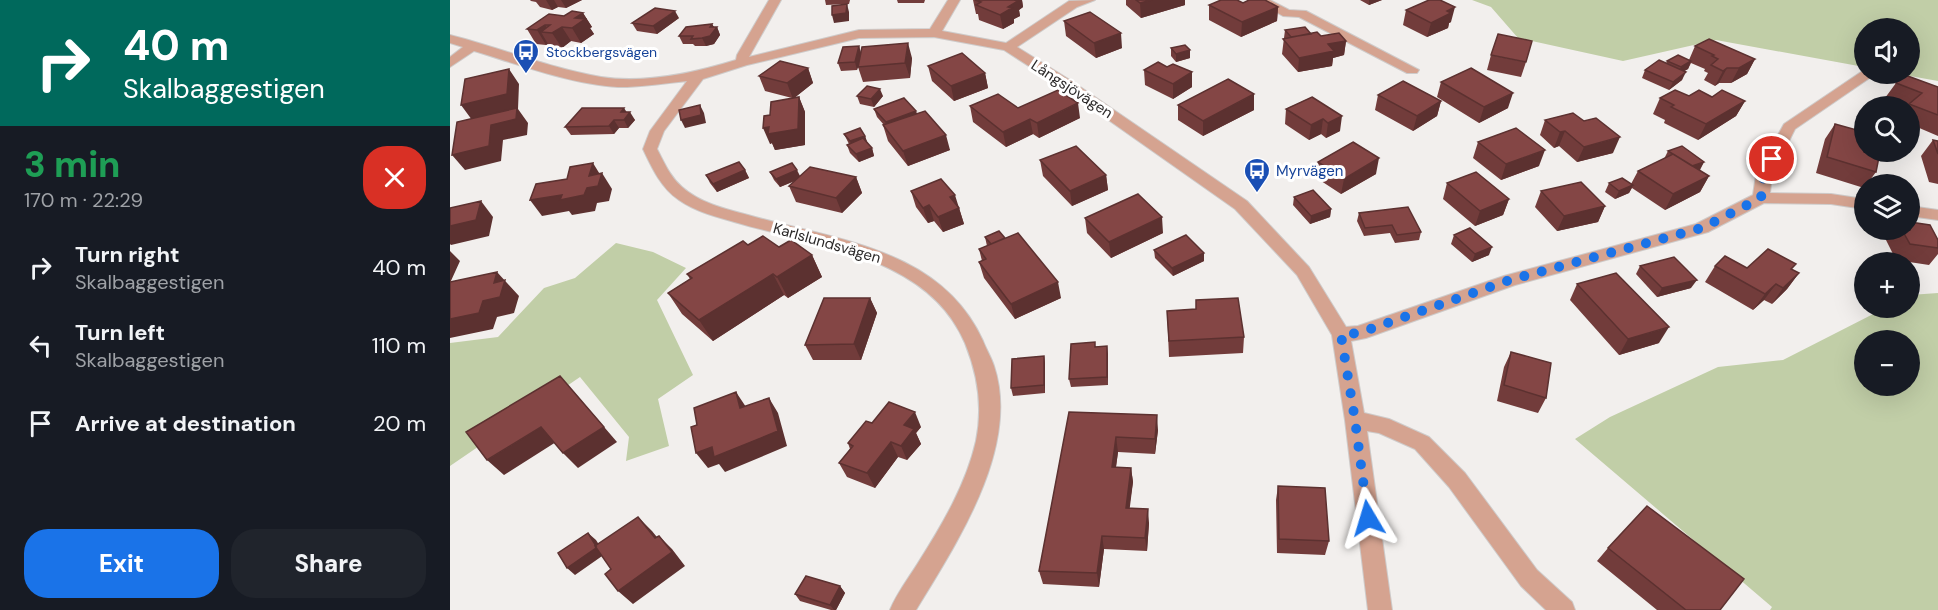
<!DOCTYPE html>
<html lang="en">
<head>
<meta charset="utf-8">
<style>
  :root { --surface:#171b24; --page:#20242c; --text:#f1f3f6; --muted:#9ea1a6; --accent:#1a73e8 }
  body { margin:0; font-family:"DM Sans",sans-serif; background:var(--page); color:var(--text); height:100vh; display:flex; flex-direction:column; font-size:22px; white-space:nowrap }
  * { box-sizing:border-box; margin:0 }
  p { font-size:20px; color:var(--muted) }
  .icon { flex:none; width:33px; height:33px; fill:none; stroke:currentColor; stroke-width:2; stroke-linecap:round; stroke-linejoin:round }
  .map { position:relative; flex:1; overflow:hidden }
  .sheet { display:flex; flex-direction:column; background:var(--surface); width:450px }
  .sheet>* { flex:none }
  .top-card { background:#00695c; color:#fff; overflow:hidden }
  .fabs { position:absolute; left:1404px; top:18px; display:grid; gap:12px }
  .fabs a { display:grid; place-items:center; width:66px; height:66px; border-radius:50%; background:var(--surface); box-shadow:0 6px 24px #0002; font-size:30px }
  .pin { position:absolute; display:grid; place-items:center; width:51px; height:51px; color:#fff; margin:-26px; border:3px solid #fff; border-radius:50%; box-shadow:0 2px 6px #0007 }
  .me { position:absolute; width:66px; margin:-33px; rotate:353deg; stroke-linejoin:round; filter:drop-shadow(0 0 4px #0008) }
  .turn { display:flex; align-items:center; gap:21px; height:126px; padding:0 24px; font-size:27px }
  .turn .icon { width:78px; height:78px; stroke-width:2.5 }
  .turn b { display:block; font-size:42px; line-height:51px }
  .round { display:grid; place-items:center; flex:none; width:63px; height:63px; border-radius:24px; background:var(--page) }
  .overview { display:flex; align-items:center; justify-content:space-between; height:102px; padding:0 24px }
  h1 { font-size:36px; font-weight:800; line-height:45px; color:#1e9e55 }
  .primary-button { display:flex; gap:12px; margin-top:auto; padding:12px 24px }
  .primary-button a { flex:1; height:69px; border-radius:24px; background:var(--accent); color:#fff; font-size:24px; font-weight:800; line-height:69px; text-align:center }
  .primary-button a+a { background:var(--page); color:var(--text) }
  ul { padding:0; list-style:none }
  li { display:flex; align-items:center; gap:18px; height:78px; padding:0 24px }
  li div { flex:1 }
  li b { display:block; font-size:22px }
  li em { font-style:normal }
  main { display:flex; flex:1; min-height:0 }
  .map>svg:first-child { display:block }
  .green { fill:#c1cea7; fill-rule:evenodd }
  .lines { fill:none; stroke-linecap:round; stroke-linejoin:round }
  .minor-casing { stroke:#cecbca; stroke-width:2 }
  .minor { fill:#d5a390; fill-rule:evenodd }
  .wall { fill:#723c3b }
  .shaded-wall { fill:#5c3130 }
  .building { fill:#844645; stroke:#5c3130; stroke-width:1.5 }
  .route { stroke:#1a73e8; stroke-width:10; stroke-dasharray:0 18 }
  .labels { text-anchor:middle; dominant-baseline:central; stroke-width:6; stroke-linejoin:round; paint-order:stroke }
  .far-transit-label { font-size:14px; fill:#164399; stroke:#fff; text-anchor:start }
  .street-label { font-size:15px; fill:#2a2828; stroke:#fff }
  .transit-label { font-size:15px; fill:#164399; stroke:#fff; text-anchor:start }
</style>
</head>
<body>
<main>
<section class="sheet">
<div class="top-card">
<div class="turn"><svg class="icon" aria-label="right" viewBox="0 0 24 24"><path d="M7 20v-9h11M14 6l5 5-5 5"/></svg><div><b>40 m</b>Skalbaggestigen</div></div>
</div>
<div class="overview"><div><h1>3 min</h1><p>170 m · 22:29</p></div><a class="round" style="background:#d93025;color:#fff"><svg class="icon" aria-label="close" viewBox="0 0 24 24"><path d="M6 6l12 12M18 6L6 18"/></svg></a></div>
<ul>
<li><svg class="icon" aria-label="right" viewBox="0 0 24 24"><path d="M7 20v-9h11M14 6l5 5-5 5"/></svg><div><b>Turn right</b><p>Skalbaggestigen</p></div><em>40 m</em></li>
<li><svg class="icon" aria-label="left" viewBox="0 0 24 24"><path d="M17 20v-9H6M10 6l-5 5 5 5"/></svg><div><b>Turn left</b><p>Skalbaggestigen</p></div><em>110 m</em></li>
<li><svg class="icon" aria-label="arrive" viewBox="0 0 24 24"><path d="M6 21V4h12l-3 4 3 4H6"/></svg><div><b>Arrive at destination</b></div><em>20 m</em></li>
</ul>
<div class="primary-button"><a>Exit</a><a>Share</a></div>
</section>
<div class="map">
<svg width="1488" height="610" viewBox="0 0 1488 610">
  <rect width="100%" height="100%" fill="#f2efed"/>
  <!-- green -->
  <path class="green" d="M1022,0H1488V81L1449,74H1460V28H1414V67L1266,40L1173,61L1068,38L1041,7Z
    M166,243L203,252L236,268L207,300L243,375L208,399L219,446L176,461L179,437L130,377L0,466V343L48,337L94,288L125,278Z
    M1488,293V610H1320L1322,607L1125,439L1160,417L1268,367L1333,360L1435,308H1460V295ZM1414,340H1460V386H1414Z"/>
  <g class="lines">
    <defs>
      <path id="minor" d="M319,0H331L299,57L409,30L480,29L498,0H510L492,31L556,43L619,1L645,0L627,7L567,47L623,82L797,201L859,267L896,327L908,326L1054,276L1246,224L1303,195L1306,175L1334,124L1414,70V74H1422L1421,77L1345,129L1322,175L1320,193L1381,194L1414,199V209L1381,204L1314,203L1258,232L1065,285L916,338L901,341L914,413L939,419L979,437L1015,473L1087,570L1122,602L1125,610H1096L1071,586L999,487L965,449L929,433L917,431L942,610H918L895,420L882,335L847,275L785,209L613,88L554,50L484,37L409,38L297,65L253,79L214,131L207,149C214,162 220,177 232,187C250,203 275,209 298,215C385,240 491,248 533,341C536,349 541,357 544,366C571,447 506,544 466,610H440C447,593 458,579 468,563C492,525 516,485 526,441C533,407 528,375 515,343C478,256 369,247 288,223C267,217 246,212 229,200C211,188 202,168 193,149L200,131L237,81C217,83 197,86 177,87C132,88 67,64 24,51L0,67V57L13,47L0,43V35C51,48 99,68 151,77C195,84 244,73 286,60L287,55Z
        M805,0H820L839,10L856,11L969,70L967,73H957L849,17L833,16Z
        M1460,206L1488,210V220L1460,216Z"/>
    </defs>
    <!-- minor casing -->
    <use href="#minor" class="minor-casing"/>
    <!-- minor -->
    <use href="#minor" class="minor"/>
  </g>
  <!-- wall -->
  <path class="wall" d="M80,0H132L116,8L108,7L102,10L90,7L86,2L81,1Z
    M375,0H400L399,4L376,5Z
    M447,0H475L474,3H448Z
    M523,0H572L573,7L569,10L570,16L564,19V23L553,29L529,20L528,14H526Z
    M676,0H735V5L691,18L676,5Z
    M910,0H932L919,5Z
    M793,3L828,7L827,21L791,37L759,20V5Z
    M956,10L1001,22L999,23L998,28L977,37L953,25Z
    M133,13L142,27L140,28L144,34L131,43L121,41L112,48L100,46L98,44L96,45L86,44L77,29L114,16Z
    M229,18L207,34L187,31L182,23Z
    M614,21L672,48L646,58L616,36Z
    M262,24L264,27H267L270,35L264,44L256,46H245L243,44H233L229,36Z
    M835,30L861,33L871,36L896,41L894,55L883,58L882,66L848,72L832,54Z
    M409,46L411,53L462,58L460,78L413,82L408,67L407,70L391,71L388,63Z
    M1245,46L1305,59L1297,74L1281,83H1269L1265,86L1254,80L1258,73L1254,71L1255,69L1241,63L1238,69L1234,71L1232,80L1219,90L1192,78L1195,70L1216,64L1217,61L1239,60Z
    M721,48L740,50V58L726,62L721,56Z
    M1041,55L1076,62L1071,77L1037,70Z
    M478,66L535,73L538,88L504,101L482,81Z
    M717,67L742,72V87L723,99L695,85L694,70Z
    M358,68L363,83L344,98L349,97L355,112V145L325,150L322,143L320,144V115L342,98L315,91L309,76Z
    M991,82L1058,108L1029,123L987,97Z
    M1446,83L1488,87V136L1460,124V106H1455L1435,98Z
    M928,95L991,101L987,116L963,131L925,110Z
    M407,96H433L424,107L410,104Z
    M1239,96L1262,97L1295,101L1286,116L1248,140L1214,123L1215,120L1203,114L1210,98Z
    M862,97L890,131L876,138L871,134L859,140L835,124L836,109Z
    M728,105L804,110L753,136L728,120Z
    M520,106L568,108L630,118L589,138L583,134L556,147L523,122Z
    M424,109L467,113L500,150L458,166L438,141L433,125H434L427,117Z
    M176,112L185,120L178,128H169L164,134L121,135L115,127Z
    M1095,120L1163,153L1127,162L1109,146L1104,148L1090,135Z
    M1385,124L1426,172L1417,184H1414V188L1366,173L1375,139Z
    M394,134L415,136L417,143L422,148L424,156L409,162L400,153L397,145L399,144Z
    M1483,140L1488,141V184L1479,182L1471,156Z
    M1028,142L1089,166L1051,180L1023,158Z
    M1218,151L1254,162L1249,170L1259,176L1250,192L1215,210L1182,188L1179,193L1165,199L1155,192L1159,183L1181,184L1188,171L1214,159Z
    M590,160L656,175L658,190L622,206L593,176Z
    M868,162L926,174L891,194L865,177Z
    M295,170L299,178L267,192L260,183L256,175Z
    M320,172L350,176L406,177L412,193L392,213L346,202L339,186L345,181L330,187L324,180Z
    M997,183L1059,199L1053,215L1025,226L993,199Z
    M461,191L509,208L514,224L493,232L484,221L478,223L466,207Z
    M1091,191L1155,206L1148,222L1107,231L1085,207Z
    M844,197L881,209L880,217L860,224L843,205Z
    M909,213L971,232L969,240L945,243L940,233L914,236L907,221Z
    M635,218L713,233L661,258L637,233Z
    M1439,230H1460L1488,240V254L1479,265L1446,260L1434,236Z
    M1004,235L1039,255L1022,262L1001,244Z
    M535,237L611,298L565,319L534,278L529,262L532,261L529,249L537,246Z
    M298,245L329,247L362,255L372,277L338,298L334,295L263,341L232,314L218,293L240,279L237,274Z
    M704,250L754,253V261L723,276L705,258Z
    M1346,264L1342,269L1349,273L1337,289L1322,304L1314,300L1303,310L1255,282L1265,266L1297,268Z
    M1190,266L1241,288L1207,297L1186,274Z
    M1127,284L1209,343L1169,355L1120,300Z
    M420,298L427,313L411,360H363L355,345Z
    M746,300L794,337L793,353L719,357L717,311L746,309Z
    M657,346L658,385L621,387L619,379L645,347Z
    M1061,352L1096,398L1088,413L1047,401L1054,367Z
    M594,356L595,364V393L563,396L561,388Z
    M619,412L708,430L705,454L668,452L666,467L681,468L683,482L679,508L699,523L697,551L654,549L649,587L593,584L589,571Z
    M422,423L471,427L466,433L471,444L457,460L448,457L425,488L397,477L389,463L400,449L398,443Z
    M828,486L879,541L875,555L827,553L826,500Z
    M1158,548L1270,610H1207L1147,561Z
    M390,586L395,593L386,610H381L350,601L345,594Z"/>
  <!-- shaded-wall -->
  <path class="shaded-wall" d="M96,0H104L108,7L102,10Z
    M111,0H132L116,8Z
    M561,0H572L573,7L569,10L570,16L564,19V23L553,29L550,15Z
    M702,0H735V5L691,18L690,3Z
    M919,0H932L919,5Z
    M397,4L399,12V21L384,23L382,15Z
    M828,7L827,21L791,37L792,22Z
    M1005,7L1001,22L999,23L998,28L977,37L981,23L997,11Z
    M225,11L229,18L207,34L203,26Z
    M133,13L142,27L140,28L144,34L131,43L122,28L125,18Z
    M262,24L265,29L267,27L270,35L264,44L256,46L252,38Z
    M95,25L101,33L91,32L98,44L96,45L87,30Z
    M112,27L121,41L112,48L102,33Z
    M671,33L672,48L646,58L644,43Z
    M896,41L894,55L883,58L882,66L848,72L849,58L878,44Z
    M458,43L462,58L460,78L455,63Z
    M409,46L411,54L407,70L405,62Z
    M740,50V58L726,62V54Z
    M1305,59L1297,74L1281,83L1289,68Z
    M1241,61L1238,69L1227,75L1231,67Z
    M358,68L363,83L343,99L337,83Z
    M1277,68L1269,83L1265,86L1273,71Z
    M59,69L69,84L68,109L78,123L77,135L53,140L51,161L15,170L2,155L41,125L22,120L11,105Z
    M742,72V87L723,99V84Z
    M1236,72L1232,80L1219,90L1223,82Z
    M535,73L538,88L504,101L501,86Z
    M430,89L433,96L424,107L421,99Z
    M1063,93L1058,108L1029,123L1034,107Z
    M804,94V110L753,136V121Z
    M349,97L355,112V145L325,150L322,143L320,144L313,128Z
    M991,101L987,116L963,131L967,116Z
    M1295,101L1286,116L1248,140L1256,124Z
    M628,103L630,118L589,138L587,123Z
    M250,105L254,113L256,123L235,128L231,120Z
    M174,108L178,114L180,112L185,120L178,128L174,120L171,112Z
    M466,111L469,119L439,130L436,122Z
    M892,116L890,131L876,138L878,123Z
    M580,119L583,134L556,147L553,132Z
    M873,119L871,134L859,140L861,125Z
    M164,120L169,128L164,134L159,126Z
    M1115,131L1109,146L1104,148L1110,132Z
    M496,135L500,150L458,166L453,151Z
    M415,136L418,144L403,149L400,141Z
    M1170,137L1163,153L1127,162L1134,147Z
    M422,148L424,156L409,162L406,154Z
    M1095,150L1089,166L1051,180L1056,164Z
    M929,158L926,174L891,194L894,179Z
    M1254,162L1250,170L1236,175L1240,167Z
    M143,163L151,176L152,173L162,189L159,201L147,203L145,211L122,215L119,211L92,216L80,200L139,176Z
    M295,170L299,178L267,192L263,184Z
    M347,170L351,178L330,187L326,179Z
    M656,175L658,190L622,206L620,191Z
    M1259,176L1250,192L1215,210L1223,194Z
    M406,177L412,193L392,213L386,198Z
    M1183,185L1179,193L1165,199L1169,191Z
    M505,195L514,224L493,232L488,217L500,197Z
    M1059,199L1053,215L1025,226L1030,211Z
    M31,201L43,217L39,236L1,245L0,244V226Z
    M479,205L484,221L478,223L473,208Z
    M1155,206L1148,222L1107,231L1114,216Z
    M881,209L880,217L860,224L861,216Z
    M712,217L713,233L661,258L659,242Z
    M1042,247L1039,255L1022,262L1025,254Z
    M0,251L10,261L0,283Z
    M754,253V261L723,276L722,268Z
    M362,255L372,277L338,298L327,277Z
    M47,272L69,296L64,313L47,317L43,329L0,338V319L33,301L44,283Z
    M1349,273L1337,289L1322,304L1333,288Z
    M323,274L334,295L263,341L249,320Z
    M1247,280L1241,288L1207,297L1212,288Z
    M608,282L611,298L565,319L561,304Z
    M1326,284L1314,300L1303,310L1315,294Z
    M420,298L427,313L411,360L404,344Z
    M1219,327L1209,343L1169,355L1178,339Z
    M657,346L658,354V385L657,377Z
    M594,356L595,364V393L594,385Z
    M124,392L167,442L128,468L113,453Z
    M286,392L296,407L290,408Z
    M319,398L328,413L337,446L275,472L269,464L258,468L246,453Z
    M465,412L471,427L466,433L471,444L457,460L451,446L454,425Z
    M707,415L708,430L705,454V439Z
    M91,427L106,442L54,475L37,460Z
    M666,437L668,452L664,481L662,467Z
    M441,442L448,457L425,488L417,473Z
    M681,468L683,482L678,522L676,508Z
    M698,509L699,523L697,551L695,538Z
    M188,517L202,531L219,552L205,538Z
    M138,533L146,540L155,554L125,575L117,568Z
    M209,536L222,549L235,566L183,604L168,591Z
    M652,536L654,549L649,587L647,573Z
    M390,586L395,593L386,610H384L380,605Z"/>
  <!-- building -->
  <path class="building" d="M525,0H564L568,1L558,7L562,8L550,15L526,5L531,2Z
    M686,0H702L690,3Z
    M771,0H787L793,3L799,0H815L828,7L792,22L759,5Z
    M979,0H990L1005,7L997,11L1001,13L981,23L956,10Z
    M397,4L396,13L382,15V6Z
    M205,8L225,11L203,26L182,23Z
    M122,11L133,13L125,18L135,19L122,28L112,27L102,33L91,32L100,25H95L87,30L77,29L99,14L114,16Z
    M640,12L671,33L644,43L614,21Z
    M262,24L260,27H267L260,36L252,38L241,39L243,36H229L236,27Z
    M855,27L861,34L841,37L835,30Z
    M867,32L871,36L889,33L896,41L878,44L884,51L849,58L833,39Z
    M1048,34L1082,41L1076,62L1041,55Z
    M1259,39L1305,59L1289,68H1277L1273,71L1261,65L1268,59L1262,56L1264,55L1245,46Z
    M458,43L455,63L408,67L412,47Z
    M735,45L740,50L726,54L721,48Z
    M409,46L405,62L388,63L393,47Z
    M512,53L535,73L501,86L478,66Z
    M1228,55L1241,61L1231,67L1217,61Z
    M1209,60L1236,72L1223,82L1195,70Z
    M330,61L358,68L337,83L309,76Z
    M708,62L717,67L723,64L742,72L723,84L694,70Z
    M1021,68L1063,93L1034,107L991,82Z
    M59,69L57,94L11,105L15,79Z
    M1455,75L1488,87V115L1459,104L1472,93L1446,83Z
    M778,79L804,94L753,121L728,105Z
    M953,81L991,101L967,116L928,95Z
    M417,86L430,89L421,99L407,96Z
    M608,90L628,103L587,123L580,119L553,132L520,106L548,94L568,108Z
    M1225,90L1239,96L1249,90L1262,97L1272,90L1295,101L1256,124L1221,107L1224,105L1210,98Z
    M349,97L348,129L318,134L319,127L313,128L314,116L320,115L321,102Z
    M862,97L892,116L878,123L873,119L861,125L836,109Z
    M454,98L466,111L436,122L424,109Z
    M250,105L251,115L231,120L229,110Z
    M67,108L66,119L41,125L39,146L2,155L7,122Z
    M132,108H174L171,112H180L174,120H164L159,126L115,127Z
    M475,111L496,135L453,151L433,125Z
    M1123,113L1134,121L1146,118L1170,137L1134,147L1115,131L1110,132L1095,120Z
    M1385,124L1414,132V152H1430L1426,172L1377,157Z
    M410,128L415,136L400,141L394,134Z
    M1066,128L1095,150L1056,164L1028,142Z
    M413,138L422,148L406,154L397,145Z
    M1483,140L1488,141V154Z
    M903,142L929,158L894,179L868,162Z
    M626,146L656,175L620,191L590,160Z
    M1232,146L1254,162L1242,166L1218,151Z
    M1223,154L1259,176L1223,194L1188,171Z
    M289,162L295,170L263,184L256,175Z
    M143,163L139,176L152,173L148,186L137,188L134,195L110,200L112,195L80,200L86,184L117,179L120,167Z
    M342,163L347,170L326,179L320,172Z
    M360,167L406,177L386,198L339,186Z
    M1026,172L1059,199L1030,211L997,183Z
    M1172,178L1183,185L1169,191L1159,183Z
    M491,179L505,195L500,197L509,208L488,217L479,205L473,208L461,191Z
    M1131,182L1155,206L1114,216L1091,191Z
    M863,190L881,209L861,216L844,197Z
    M688,194L712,217L659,242L635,218Z
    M31,201L26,220L0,226V208Z
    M958,207L971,232L947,235L942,225L915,228L909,213Z
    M1460,222L1480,225L1488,240V248L1460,244L1452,230H1460Z
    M1020,228L1042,247L1025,254L1004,235Z
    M549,231L555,238L541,244L535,237Z
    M568,233L608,282L561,304L529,262L536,259L529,249Z
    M736,235L754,253L722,268L704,250Z
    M313,236L329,247L341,240L362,255L327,277L323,274L249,320L218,293L242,278L237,274L293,241L298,245Z
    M1318,249L1346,264L1341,269L1349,273L1333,288L1326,284L1315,294L1265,266L1275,256L1297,268Z
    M1224,257L1247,280L1212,288L1190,266Z
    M47,272L44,283L55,280L50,297L33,301L29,313L0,319V282Z
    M1166,273L1219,327L1178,339L1127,284Z
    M374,298H420L404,344L355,345Z
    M788,298L794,337L719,341L717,311L746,309V300Z
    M645,342V347L657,346V377L619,379L621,344Z
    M1061,352L1101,363L1096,398L1054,385Z
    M594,356V385L561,388L562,359Z
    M110,376L154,427L113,453L91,427L37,460L16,432Z
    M286,392L290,408L319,398L328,431L264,457L262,447L246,453L241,427L247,425L244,408Z
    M439,402L465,412L454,425L464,429L451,446L441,442L417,473L389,463L403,446L398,443L416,421L422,423Z
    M619,412L707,415L705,439L666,437L662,467L681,468L676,508L698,509L695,538L652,536L647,573L589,571Z
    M828,486L875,488L879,541L829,539Z
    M1197,506L1294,579L1270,610H1236L1158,548Z
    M188,517L205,538L209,536L222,552L168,591L155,574L161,569L145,546Z
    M138,533L146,546H145L146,548L117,568L108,553Z
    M356,576L390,586L380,605L345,594Z"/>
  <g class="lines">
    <!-- route -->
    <path class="route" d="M918,518L905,420L891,335L909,333L1060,280L1252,228L1311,198L1314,175L1322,159"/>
  </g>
  <!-- icons -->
  <defs>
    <symbol id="bus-pin" viewBox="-11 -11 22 30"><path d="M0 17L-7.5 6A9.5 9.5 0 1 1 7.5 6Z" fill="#1a4fb4" stroke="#fff"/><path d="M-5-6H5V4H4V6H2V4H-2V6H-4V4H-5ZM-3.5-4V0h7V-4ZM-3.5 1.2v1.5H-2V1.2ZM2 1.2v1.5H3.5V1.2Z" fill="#fff"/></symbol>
  </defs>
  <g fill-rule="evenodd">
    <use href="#bus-pin" x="61" y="37" width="30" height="40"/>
    <use href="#bus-pin" x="792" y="156" width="30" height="40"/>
  </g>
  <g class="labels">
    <!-- far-transit labels -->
    <g class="far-transit-label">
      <text x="96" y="52">Stockbergsvägen</text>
    </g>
    <!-- street labels -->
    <g class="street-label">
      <text transform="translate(622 89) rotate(33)">Långsjövägen</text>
      <text transform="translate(377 243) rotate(16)">Karlslundsvägen</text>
    </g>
    <!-- transit labels -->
    <g class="transit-label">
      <text x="826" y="171">Myrvägen</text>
    </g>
  </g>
</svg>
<div class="fabs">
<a><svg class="icon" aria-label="sound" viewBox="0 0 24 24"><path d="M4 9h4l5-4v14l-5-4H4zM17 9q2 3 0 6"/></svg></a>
<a><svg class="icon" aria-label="search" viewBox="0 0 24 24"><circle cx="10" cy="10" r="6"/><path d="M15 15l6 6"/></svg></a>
<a><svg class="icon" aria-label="layers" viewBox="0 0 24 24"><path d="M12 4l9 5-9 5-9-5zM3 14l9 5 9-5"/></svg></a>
<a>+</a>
<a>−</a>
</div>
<div class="pin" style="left:1322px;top:159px;background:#d93025"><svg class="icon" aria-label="arrive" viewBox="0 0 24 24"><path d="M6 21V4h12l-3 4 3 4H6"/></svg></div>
<svg class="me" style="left:918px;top:518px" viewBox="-20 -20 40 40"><path d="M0-17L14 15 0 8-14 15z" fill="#1a73e8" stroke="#fff" stroke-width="4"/></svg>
</div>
</main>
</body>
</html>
